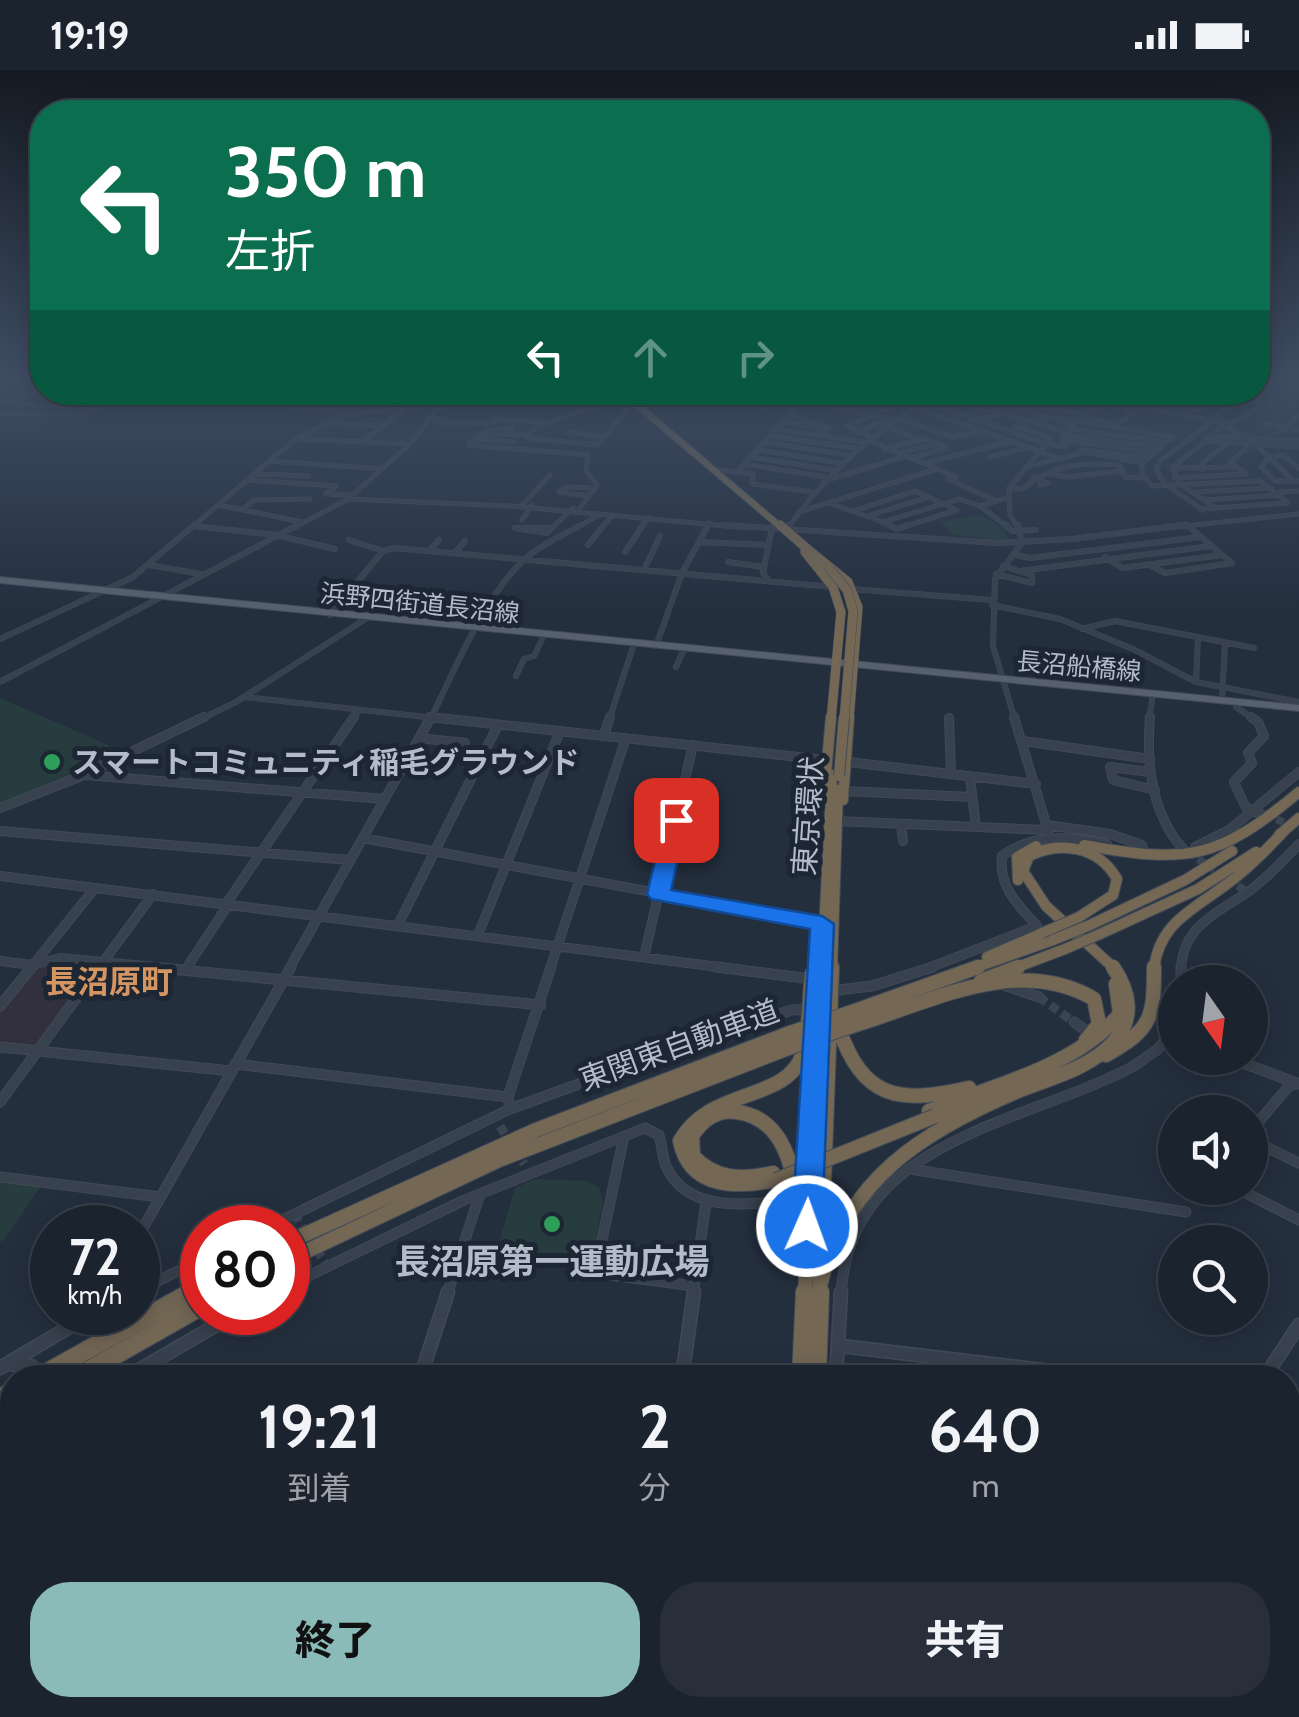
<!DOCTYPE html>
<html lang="ja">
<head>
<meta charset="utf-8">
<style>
  :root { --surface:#1b232e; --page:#282f3a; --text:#f1f3f6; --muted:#a0a4aa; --line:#39404a; --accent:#8bbbb9 }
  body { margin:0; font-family:Cabin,"Noto Sans JP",sans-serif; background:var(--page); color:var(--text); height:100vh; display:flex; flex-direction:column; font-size:38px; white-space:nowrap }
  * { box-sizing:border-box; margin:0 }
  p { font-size:32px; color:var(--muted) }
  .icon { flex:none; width:55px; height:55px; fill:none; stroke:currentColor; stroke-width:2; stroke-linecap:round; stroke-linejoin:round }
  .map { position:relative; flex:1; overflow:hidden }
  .side { position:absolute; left:0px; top:1295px; width:1300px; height:352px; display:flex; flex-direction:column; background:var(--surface); border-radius:40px 40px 0 0; box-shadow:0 5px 25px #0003,0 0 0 2px var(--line) }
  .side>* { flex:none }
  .top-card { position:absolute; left:30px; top:30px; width:1240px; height:305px; border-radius:40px; box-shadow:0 5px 25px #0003,0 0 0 2px var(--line); background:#0b6e4f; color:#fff; overflow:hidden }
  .needle { width:65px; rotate:166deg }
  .tools { position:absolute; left:1158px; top:895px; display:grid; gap:20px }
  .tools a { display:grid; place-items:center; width:110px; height:110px; border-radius:50%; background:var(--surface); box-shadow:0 5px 25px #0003,0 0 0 2px var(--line); font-size:50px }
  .speed { position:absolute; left:30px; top:1135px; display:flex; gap:20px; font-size:50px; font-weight:700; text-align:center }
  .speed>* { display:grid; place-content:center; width:130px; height:130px; border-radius:50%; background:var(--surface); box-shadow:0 5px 25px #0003,0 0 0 2px var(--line); line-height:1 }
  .speed small { font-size:25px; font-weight:400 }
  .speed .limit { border:15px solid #d22; background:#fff; color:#111 }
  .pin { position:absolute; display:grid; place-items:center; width:85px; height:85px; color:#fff; margin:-42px; border-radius:20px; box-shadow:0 5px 15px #0006 }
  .me { position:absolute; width:110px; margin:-55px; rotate:2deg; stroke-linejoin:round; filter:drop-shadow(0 0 8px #0008) }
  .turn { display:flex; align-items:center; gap:35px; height:210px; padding:0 30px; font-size:45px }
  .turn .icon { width:130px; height:130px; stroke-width:2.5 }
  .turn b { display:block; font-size:70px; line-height:85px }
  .lanes { display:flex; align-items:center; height:95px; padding:0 30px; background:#0003; justify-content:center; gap:50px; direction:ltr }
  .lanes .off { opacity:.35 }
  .eta { display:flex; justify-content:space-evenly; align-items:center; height:170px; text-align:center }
  .eta b { font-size:60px; font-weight:800; line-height:70px }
  .button { display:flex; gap:20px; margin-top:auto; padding:20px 30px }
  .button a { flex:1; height:115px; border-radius:40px; background:var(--accent); color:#111; font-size:40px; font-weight:800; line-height:115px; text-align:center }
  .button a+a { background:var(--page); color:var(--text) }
  .status { display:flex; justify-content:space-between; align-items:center; height:70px; padding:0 50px; background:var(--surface); direction:ltr }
  .status svg { height:28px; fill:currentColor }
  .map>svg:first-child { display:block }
  .medical { fill:#32303f }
  .green { fill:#263c3f }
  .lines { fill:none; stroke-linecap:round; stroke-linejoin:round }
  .minor-tunnel-far1 { stroke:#3a4453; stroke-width:8; stroke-dasharray:8 4; stroke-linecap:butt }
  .minor-tunnel { stroke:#3a4453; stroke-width:9; stroke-dasharray:9 5; stroke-linecap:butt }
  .minor-far4-casing { stroke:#414a57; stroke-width:5 }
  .minor-far3-casing { stroke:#414a57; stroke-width:6 }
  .minor-far2-casing { stroke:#414a57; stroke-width:10 }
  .minor-far1-casing { stroke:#414a57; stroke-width:11 }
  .minor-casing { stroke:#414a57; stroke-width:15 }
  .major-casing { stroke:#414a57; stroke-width:8 }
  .highway-far4-casing { stroke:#434c59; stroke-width:8 }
  .highway-far3-casing { stroke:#434c59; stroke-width:10 }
  .highway-far2-casing { stroke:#434c59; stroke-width:12 }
  .highway-far1-casing { stroke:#434c59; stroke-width:16 }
  .highway-casing { stroke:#434c59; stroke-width:20 }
  .minor-far4 { stroke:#38414e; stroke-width:4 }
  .minor-far3 { stroke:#38414e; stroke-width:5 }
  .minor-far2 { stroke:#38414e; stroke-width:8 }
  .minor-far1 { stroke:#38414e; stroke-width:9 }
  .minor { stroke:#38414e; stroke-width:12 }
  .major { stroke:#56606e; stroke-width:6 }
  .highway-far4 { stroke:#746855; stroke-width:6 }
  .highway-far3 { stroke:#746855; stroke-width:9 }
  .highway-far2 { stroke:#746855; stroke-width:10 }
  .highway-far1 { stroke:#746855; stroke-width:14 }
  .highway { stroke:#746855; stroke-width:18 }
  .highway-bridge-far2-casing { stroke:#434c59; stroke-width:10; stroke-linecap:butt }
  .highway-bridge-far1-casing { stroke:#434c59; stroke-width:12; stroke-linecap:butt }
  .highway-bridge-casing { stroke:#434c59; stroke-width:16; stroke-linecap:butt }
  .highway-bridge-far2 { stroke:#746855; stroke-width:9 }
  .highway-bridge-far1 { stroke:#746855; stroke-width:10 }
  .highway-bridge { stroke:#746855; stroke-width:14 }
  .route { fill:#1a73e8; stroke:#114b97; stroke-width:2.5 }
  .leisure-dot { fill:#2e9e5b; stroke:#1d2633; stroke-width:4 }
  .labels { text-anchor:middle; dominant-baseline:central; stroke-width:10; stroke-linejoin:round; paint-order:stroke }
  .far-street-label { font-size:25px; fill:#b4bcc9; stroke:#1d2633 }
  .poi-label { font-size:30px; font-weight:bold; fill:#b4bcc9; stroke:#1d2633; text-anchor:start }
  .street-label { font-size:30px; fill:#b4bcc9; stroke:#1d2633 }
  .neighbourhood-label { font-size:32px; font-weight:bold; fill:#d59563; stroke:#1d2633 }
  .near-poi-label { font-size:35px; font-weight:bold; fill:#b4bcc9; stroke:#1d2633 }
</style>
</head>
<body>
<div class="status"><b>19:19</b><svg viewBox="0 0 49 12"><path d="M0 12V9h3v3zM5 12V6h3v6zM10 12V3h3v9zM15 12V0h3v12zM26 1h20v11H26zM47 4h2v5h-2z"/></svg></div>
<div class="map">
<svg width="1299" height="1647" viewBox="0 0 1299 1647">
  <rect width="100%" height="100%" fill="#242f3e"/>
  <!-- medical -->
  <path class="medical" d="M60,889L99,892L36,976L0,973V940L34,896Z"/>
  <!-- green -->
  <path class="green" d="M979,445L1010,461L1004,462L1009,471L953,465L940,452Z
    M0,628L124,682L84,703L0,736Z
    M0,1109L42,1115L3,1171H0Z
    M535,1109L586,1111L599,1118L603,1132L593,1186L572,1193L504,1185L498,1175L515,1118Z"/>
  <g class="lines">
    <!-- minor-tunnel-far1 -->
    <path class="minor-tunnel-far1" d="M1265,745L1299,758
      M1188,782L1247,822"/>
    <!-- minor-tunnel -->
    <path class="minor-tunnel" d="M1039,927L1074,952
      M500,1056L524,1094
      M294,1144L327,1196"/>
    <defs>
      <path id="minor-far4" d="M0,319L20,310
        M186,322L353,343L530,328L633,329L690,322
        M842,322L873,334
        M874,322L1060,389
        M1007,322L1041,337L1083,344
        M1077,322L1134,341
        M1098,322L1152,339L1230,354L1265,333
        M1119,322L1152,331
        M1178,322L1212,331
        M1202,322L1272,334
        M352,323L382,326
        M1037,323L1081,327
        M807,326L849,342L895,349
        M811,327L830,322
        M1169,327L1203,336
        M1120,330L1079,345L1116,355L1142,336L1177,322
        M920,331L1047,374L1067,377
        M0,332L90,340
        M1158,332L1193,340
        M11,333L42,318
        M273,333L291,322
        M1272,334L1264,321L1278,310
        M66,337L93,322
        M327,338L353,322
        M987,339L1066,362
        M991,339L1007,334
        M847,341L891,329
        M0,343L87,345L110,328
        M791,343L825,363
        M870,343L904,333
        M964,345L987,339L975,322
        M1185,345L1229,322
        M868,347L847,356L872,367
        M428,348L445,349L441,353H493L498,347
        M896,348L953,367L983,361
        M495,350L544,352
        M975,350L1024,338L1048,348L1016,356
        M1206,350L1250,326L1249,322
        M783,352L810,356
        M332,353L382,356
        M810,353L829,358L820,360
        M1265,354L1299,360
        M1015,356L1051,368L1009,418L1010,445L1018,458
        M1073,356L1054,347L1173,367L1142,393V404L1152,416L1260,411L1288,433L1201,439
        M1074,356L1062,370L1152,382
        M889,358L921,370
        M776,359L863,372
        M1069,359L1167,372
        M486,361L513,358L508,363
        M568,362L605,367
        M859,362L877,353L891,354
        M529,365L536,357L611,330
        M1065,365L1160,377
        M770,366L855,378
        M1211,366L1299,371
        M1264,368L1281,361L1299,346
        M300,369L410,374
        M366,369L402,341
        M473,369L513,372
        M868,370L956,407
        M1204,371L1299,377
        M764,372L848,385
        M598,375L629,337L636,334
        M1257,376L1293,410
        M885,379L925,369L947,378L910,388
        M757,380L841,393
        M1081,380L1147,387
        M1085,382L1142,393
        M898,383L937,374
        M588,385L469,375L477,364L529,365L528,368L598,375
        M750,387L833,400
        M990,387L1029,377
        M270,391L382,399
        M925,393L1013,371
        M744,394L825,407
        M1029,396L1083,383
        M1121,398L1125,407L1144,408
        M1172,398L1235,397
        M1299,398L1283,385L1269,388L1261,397L1275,411H1299
        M712,399L753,404L752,414L813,422
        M1203,399L1199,396L1226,374
        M738,401L810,322
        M1048,403L1066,407L1121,401
        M255,404L309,406
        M1033,408L1048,413L1040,415
        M1174,408L1246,404L1230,392L1247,378L1245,375
        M948,409L996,431
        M248,410L336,416
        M824,411L906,386
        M336,416L326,424L351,425
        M1009,418L1023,419C1051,394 1084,392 1120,395
        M1196,422L1271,418
        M1279,422L1299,421
        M588,426L559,422L565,417L595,418
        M348,429L510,436L749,458
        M1204,430L1279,425
        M829,433L883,452L959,429L980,436L1007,428
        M523,434L550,405
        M219,435L302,452
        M980,436L1009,458
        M1216,438L1181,415L1172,398L1224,356L1253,370
        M243,439L254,430L310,429
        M579,439L597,415L586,401L588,385
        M1203,440L1164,413L1156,399L1161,390L1213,351
        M854,441L915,421L957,440L900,458
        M799,442L937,399
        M868,446L929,427
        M522,450L532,435
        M881,452L895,458
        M1185,454L1190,458
        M194,456L212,458
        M191,458L293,371L389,322
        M293,458L348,429L410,374L441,334
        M552,458L573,438
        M576,458L601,444
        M602,458L612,445
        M641,458L648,448
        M706,458L709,453
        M783,458L790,455C831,398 879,358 938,322
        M1166,458L1299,444"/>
      <path id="minor-far3" d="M723,455L998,473L1073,469L1184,455
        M889,455L897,459L908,455
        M1006,455L1012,461L1036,460
        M1187,455L1232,493
        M194,456L276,465L335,479
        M552,458H515L547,463L555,455
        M781,459L789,455
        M700,472L768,475
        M588,475L604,455
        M383,481L394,478L833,517
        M429,481L439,470
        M625,482L643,455
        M455,483L465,471
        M1016,485L1030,488L1200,467
        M1105,487L1122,498L1222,485
        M728,492L764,497
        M149,495L201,504
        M1150,495L1165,503L1232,493
        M644,500L660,466
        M1020,501L1211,476
        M996,504L1032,513V505L1003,496
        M769,511L763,503L772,458
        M852,519L992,530
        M992,535L1060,549L1135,580L1196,612L1299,632
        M330,545L383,481L349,470
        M1082,559L1115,551L1254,578
        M0,569L133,507L194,455
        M656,576L682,503L708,455
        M676,597L684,579
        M516,606L524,589L534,586L544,565
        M0,612L298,455
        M1196,612L1198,567
        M244,627L453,650
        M1222,630L1225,573
        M1238,632L1236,637L1255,650
        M199,650L236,632L367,548
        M352,650L358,641
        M430,650C455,600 485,524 527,487C542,474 563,465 581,455
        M609,650L634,574
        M1015,650L993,576L995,509L1022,473L1018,455
        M1149,650L1153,623"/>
      <path id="minor-far2" d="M430,647L826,690
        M1014,647L1050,767
        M1150,647C1146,694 1151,744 1184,780
        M1251,647L1258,652L1264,666L1248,683L1252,693L1234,712L1246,738L1261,744
        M949,648L951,704
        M604,665L610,647
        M419,668L465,673
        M1023,671L1150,689
        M848,692L1036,714
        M1150,702L1110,697L1113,710L1155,720
        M85,705L385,729
        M970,707L976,757
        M844,721L972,727
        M0,738L79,707L204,647
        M836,751L1048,760
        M901,754L903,771
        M1047,755L1110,764L1142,775L1144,781
        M0,761L350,790
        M363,768L823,854
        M1195,777L1229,760L1299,702
        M0,806L735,899
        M226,834L354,647
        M398,855L498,655
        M478,865L560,661
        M644,887L693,675
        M0,891L32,895L60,888L175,899
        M30,899L95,818
        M98,899L153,824
        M186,899L228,835
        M289,899L431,647
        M550,899L626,668
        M926,899L1037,856C1018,835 998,816 1002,786C1034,762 1070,767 1107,774
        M1181,899C1183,854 1220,842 1252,819C1269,806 1284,790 1299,774"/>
      <path id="minor-far1" d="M150,897L541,935
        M716,897L812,909
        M1181,912V897
        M1004,915L1039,927
        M830,921L872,916L933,897
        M0,936L32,897
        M1074,952L1085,960
        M0,977L231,1001
        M1230,988L1299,1014
        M235,994L508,1027
        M0,1032L99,897
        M510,1039L508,1027L551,897
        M1250,1062L1289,1016L1297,1013
        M624,1066L595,1203L694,1216
        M1250,1069L1299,1093
        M910,1099L1186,1142
        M0,1107L160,1127
        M1236,1118L1299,1150
        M266,1158L510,1039L728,960L792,940L809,939
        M138,1167L291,897
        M288,1216L462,1131L645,1058L659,1065C662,1075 662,1086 666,1096C688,1146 754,1134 796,1129
        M138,1221L202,1189
        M447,1225L480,1124
        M693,1225L706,1132
        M841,1225C850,1068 1023,1055 1134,996L1158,979L1175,958"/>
      <path id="minor" d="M841,1276L1110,1308
        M9,1294L31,1296
        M0,1298L95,1242
        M104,1306L119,1308
        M836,1306L841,1222
        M125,1308L239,1242
        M420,1308L448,1222
        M682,1308L694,1222
        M1264,1308L1299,1255
        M0,1381L12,1374
        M0,1407L12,1385
        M1288,1455L1299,1456
        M1008,1635L1009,1647
        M1124,1635L1206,1647
        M81,1647L86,1635
        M310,1647L314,1635
        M1289,1647L1299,1628"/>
      <path id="major" d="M0,510L1299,638"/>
      <path id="highway-far4" d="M622,322L782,458"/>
      <path id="highway-far3" d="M780,455L812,483
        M810,481L848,512L858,537L849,650
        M805,482L833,517L841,542L831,650"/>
      <path id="highway-far2" d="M825,715L831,647
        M843,730L849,647
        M1279,765L1299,748
        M1084,775C1187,794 1218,790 1299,722
        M1018,810L1017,787L1036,776
        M1079,847L1113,825L1117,809C1099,777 1061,770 1029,786L1023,801L1046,836L1115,899
        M1090,855L1185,810L1232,781
        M1100,864L1198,819L1256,782
        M987,887L1042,863
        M822,899L832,705
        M832,899L838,720
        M971,899L1053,870
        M1012,899L1065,879
        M1154,899C1159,853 1193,840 1227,814C1248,799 1266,780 1284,761"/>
      <path id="highway-far1" d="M981,911L1018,897
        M849,943L978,897
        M838,956C863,1030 898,1034 969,1018
        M849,957C927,934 1017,883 1094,929L1099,954L1086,970
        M1106,985C1152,959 1154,948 1154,897
        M929,1041C992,1016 1075,997 1120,944L1116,914
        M937,1046L996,1027
        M773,1103C742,1110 716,1110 693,1086L692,1066C703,1049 717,1039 737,1042C798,1050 797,1131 800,1178
        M776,1110C736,1118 690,1119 680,1071C711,1016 788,1033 803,983C810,959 809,929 812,904
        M288,1172L536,1060L790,963
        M288,1190L499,1090L791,977
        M821,1191L832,897
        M820,1216C845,1110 923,1061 1018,1021C1050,1008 1088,999 1113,973C1135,949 1130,922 1113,897
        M187,1225L202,1216
        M805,1225L822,897
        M820,1225V1209"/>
      <path id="highway" d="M37,1308L191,1222
        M75,1308L202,1236
        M801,1308L805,1222
        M817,1308L820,1222
        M0,1329L12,1321
        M0,1351L12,1344
        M805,1635V1647
        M787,1647L788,1635"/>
    </defs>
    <!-- minor-far4 casing -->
    <use href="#minor-far4" class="minor-far4-casing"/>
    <!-- minor-far3 casing -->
    <use href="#minor-far3" class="minor-far3-casing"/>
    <!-- minor-far2 casing -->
    <use href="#minor-far2" class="minor-far2-casing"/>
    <!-- minor-far1 casing -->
    <use href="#minor-far1" class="minor-far1-casing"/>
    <!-- minor casing -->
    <use href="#minor" class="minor-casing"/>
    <!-- major casing -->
    <use href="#major" class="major-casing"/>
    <!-- highway-far4 casing -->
    <use href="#highway-far4" class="highway-far4-casing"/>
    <!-- highway-far3 casing -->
    <use href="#highway-far3" class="highway-far3-casing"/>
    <!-- highway-far2 casing -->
    <use href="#highway-far2" class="highway-far2-casing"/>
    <!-- highway-far1 casing -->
    <use href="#highway-far1" class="highway-far1-casing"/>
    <!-- highway casing -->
    <use href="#highway" class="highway-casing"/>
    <!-- minor-far4 -->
    <use href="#minor-far4" class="minor-far4"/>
    <!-- minor-far3 -->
    <use href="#minor-far3" class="minor-far3"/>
    <!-- minor-far2 -->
    <use href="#minor-far2" class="minor-far2"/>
    <!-- minor-far1 -->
    <use href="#minor-far1" class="minor-far1"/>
    <!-- minor -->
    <use href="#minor" class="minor"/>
    <!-- major -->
    <use href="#major" class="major"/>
    <!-- highway-far4 -->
    <use href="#highway-far4" class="highway-far4"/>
    <!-- highway-far3 -->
    <use href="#highway-far3" class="highway-far3"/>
    <!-- highway-far2 -->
    <use href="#highway-far2" class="highway-far2"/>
    <!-- highway-far1 -->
    <use href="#highway-far1" class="highway-far1"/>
    <!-- highway -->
    <use href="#highway" class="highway"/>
    <defs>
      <path id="highway-bridge-far2" d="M830,499L847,520L853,541L844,650"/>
      <path id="highway-bridge-far1" d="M839,706L844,647
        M1042,863L1079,847
        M1053,870L1090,855
        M1065,879L1100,864"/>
      <path id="highway-bridge" d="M790,963L849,943
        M791,977L849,957
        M776,1110L935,1046"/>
    </defs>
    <!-- highway-bridge-far2 casing -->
    <use href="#highway-bridge-far2" class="highway-bridge-far2-casing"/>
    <!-- highway-bridge-far1 casing -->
    <use href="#highway-bridge-far1" class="highway-bridge-far1-casing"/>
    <!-- highway-bridge casing -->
    <use href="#highway-bridge" class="highway-bridge-casing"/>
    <!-- highway-bridge-far2 -->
    <use href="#highway-bridge-far2" class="highway-bridge-far2"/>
    <!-- highway-bridge-far1 -->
    <use href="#highway-bridge-far1" class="highway-bridge-far1"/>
    <!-- highway-bridge -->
    <use href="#highway-bridge" class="highway-bridge"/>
  </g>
  <!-- sky -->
  <linearGradient id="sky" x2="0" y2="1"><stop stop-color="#141a22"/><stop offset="0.57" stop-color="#3f4d63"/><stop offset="1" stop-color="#3f4d63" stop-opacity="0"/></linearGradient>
  <rect width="1299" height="540" fill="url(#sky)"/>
  <!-- route -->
  <path class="route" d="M676,743L687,750L671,820L822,846L834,854L822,1156L818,1165L807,1168L797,1165L792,1156L810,859L651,829L647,824L665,750Z"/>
  <!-- markers -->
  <g class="leisure-dot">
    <circle cx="52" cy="692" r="10"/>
    <circle cx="552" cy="1154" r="10"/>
  </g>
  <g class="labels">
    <!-- far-street labels -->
    <g class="far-street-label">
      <text transform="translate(420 533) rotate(6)">浜野四街道長沼線</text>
      <text transform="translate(1079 596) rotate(5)">長沼船橋線</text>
    </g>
    <!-- poi labels -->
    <g class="poi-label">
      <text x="72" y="692">スマートコミュニティ稲毛グラウンド</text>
    </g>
    <!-- street labels -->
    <g class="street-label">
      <text transform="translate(808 746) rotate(-86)">東京環状</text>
      <text transform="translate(679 975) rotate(-20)">東関東自動車道</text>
    </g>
    <!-- neighbourhood labels -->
    <g class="neighbourhood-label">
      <text x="109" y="911">長沼原町</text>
    </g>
    <!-- near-poi labels -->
    <g class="near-poi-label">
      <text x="552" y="1191">長沼原第一運動広場</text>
    </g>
  </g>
</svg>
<div class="tools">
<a><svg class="needle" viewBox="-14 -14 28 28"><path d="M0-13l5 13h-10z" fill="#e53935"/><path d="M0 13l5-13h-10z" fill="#a0a4aa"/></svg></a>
<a><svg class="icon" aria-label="sound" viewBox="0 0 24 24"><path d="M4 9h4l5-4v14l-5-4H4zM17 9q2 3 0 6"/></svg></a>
<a><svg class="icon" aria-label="search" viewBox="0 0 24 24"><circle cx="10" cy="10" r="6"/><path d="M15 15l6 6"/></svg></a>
</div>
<div class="speed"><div>72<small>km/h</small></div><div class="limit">80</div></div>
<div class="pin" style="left:676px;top:750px;background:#d93025"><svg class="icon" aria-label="arrive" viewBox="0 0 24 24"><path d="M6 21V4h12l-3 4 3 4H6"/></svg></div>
<svg class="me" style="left:807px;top:1156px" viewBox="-20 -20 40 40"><circle r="17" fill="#1a73e8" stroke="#fff" stroke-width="3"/><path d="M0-11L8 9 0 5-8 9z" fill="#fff"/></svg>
<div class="top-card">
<div class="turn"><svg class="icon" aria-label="left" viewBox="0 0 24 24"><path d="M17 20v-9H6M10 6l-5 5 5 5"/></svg><div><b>350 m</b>左折</div></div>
<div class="lanes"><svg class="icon" aria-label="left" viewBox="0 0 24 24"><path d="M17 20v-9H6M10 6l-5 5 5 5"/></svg><svg class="icon off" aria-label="ahead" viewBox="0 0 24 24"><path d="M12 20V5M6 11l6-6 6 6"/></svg><svg class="icon off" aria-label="right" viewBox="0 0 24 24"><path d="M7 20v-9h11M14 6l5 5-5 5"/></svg></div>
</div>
<section class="side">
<div class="eta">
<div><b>19:21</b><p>到着</p></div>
<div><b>2</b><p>分</p></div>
<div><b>640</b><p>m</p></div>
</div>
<div class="button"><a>終了</a><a>共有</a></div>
</section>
</div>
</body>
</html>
